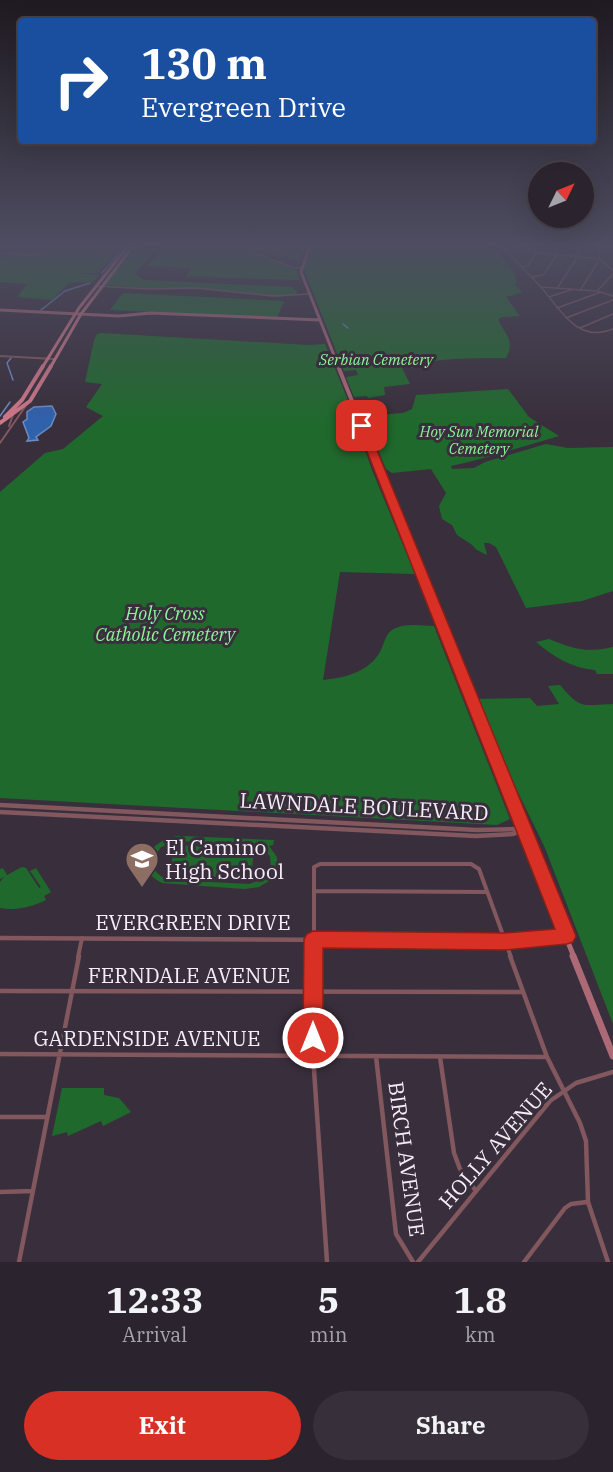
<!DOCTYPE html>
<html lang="en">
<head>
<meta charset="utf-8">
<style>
  :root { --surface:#2b232d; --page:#372f39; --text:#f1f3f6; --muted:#a6a4aa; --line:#474049; --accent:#d93025 }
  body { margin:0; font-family:"IBM Plex Serif",serif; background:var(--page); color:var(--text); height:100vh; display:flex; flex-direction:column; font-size:22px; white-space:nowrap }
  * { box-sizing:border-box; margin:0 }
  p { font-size:20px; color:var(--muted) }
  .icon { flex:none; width:33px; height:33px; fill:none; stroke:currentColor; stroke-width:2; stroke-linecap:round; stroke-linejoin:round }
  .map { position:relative; height:1262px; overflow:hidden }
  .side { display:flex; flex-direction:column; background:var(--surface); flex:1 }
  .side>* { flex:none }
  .hud { position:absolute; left:18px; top:18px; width:578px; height:126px; border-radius:6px; box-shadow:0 6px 24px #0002,0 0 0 2px var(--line); background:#1a4fa0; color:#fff; overflow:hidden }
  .needle { width:39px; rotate:47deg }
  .buttons { position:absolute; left:528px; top:162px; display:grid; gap:12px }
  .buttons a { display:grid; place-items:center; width:66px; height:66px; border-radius:50%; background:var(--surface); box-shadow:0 6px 24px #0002,0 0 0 2px var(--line); font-size:30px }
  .pin { position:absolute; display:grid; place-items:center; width:51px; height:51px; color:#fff; margin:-26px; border-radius:12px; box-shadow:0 3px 9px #0006 }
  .me { position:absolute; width:66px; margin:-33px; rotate:0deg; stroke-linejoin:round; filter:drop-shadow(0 0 4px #0008) }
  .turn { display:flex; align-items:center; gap:21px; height:126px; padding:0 24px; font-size:27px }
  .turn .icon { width:78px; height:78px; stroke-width:2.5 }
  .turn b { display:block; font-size:42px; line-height:51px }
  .eta { display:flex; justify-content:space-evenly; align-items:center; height:102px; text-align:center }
  .eta b { font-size:36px; font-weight:800; line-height:42px }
  .cta { display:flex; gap:12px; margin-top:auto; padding:12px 24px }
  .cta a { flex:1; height:69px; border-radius:36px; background:var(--accent); color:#fff; font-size:24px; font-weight:800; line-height:69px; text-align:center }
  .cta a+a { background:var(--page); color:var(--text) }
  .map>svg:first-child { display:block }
  .green { fill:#20692d; fill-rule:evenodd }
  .water { fill:#3061ab; stroke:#6b8bc2; stroke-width:1.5 }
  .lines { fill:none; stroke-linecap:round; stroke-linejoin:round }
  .stream { stroke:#6b8bc2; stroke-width:1.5 }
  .minor-far3 { stroke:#82575e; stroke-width:1.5 }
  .minor-far2 { stroke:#82575e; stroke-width:2 }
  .minor-far1 { stroke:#82575e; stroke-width:4 }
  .minor { stroke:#82575e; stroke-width:4.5 }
  .tertiary-far1 { stroke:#82575e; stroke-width:2 }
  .tertiary { stroke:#82575e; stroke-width:4.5 }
  .secondary-far4 { stroke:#ad6975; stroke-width:3 }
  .secondary-far3 { stroke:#ad6975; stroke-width:4 }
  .secondary-far2 { stroke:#ad6975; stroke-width:4.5 }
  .secondary-far1 { stroke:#ad6975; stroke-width:5 }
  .secondary { stroke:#ad6975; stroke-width:7 }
  .primary-far1 { stroke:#ce7787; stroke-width:3 }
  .primary { stroke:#ce7787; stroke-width:4 }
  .route { fill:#d93025; stroke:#8d1f18; stroke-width:1.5 }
  .labels { text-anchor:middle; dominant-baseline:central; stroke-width:6; stroke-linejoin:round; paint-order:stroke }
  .far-park-label { font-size:15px; font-style:italic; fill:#8df599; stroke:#392f3c }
  .park-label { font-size:18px; font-style:italic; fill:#8df599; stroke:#392f3c }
  .near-street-label { font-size:21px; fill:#f5eef7; stroke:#392f3c }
  .near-poi-label { font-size:21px; fill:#f5eef7; stroke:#392f3c; text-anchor:start }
</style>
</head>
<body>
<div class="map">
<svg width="613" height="1262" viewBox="0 0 613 1262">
  <rect width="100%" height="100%" fill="#392f3c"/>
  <!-- green -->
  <path class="green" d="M166,245H231L296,269L300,280L186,277L191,268L146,266Z
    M240,245H306L300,260C290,259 278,253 272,253C260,254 251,249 240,245Z
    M312,245H493L516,276L515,280L517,281L515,285L523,292L506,297L520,316L502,317L498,319C504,334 516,340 506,358C486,358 427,357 412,368L400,364L410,384L384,387L385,395L368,398L367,396L354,397L346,377L358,375L356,370L344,371L304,270Z
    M136,246L158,248L135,274L144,280L293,287L294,290H297L296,295L276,297L194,288L162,289L104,285Z
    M66,250L115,253L98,273H79L99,275L93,282L69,283L52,300L17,297L27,284L0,282V258L12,254L39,255Z
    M123,293L284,301L277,318L110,310Z
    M101,333L309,345L325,344L347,398L372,470L415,574L340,572L323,680C343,678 366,673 378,655C385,646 384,632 396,628C408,623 422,626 434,626L510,819L497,825L0,798V492L45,453L63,449L103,416L86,407L102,384L85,382L94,340L97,334Z
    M508,389L529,417L559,436C523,446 486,459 451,466L452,469L474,468L485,462L546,444L568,448L613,447V591L582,601L526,608L496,547L489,543H484L487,555L477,550L471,544L457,535L452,525L442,519L439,506L446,493L431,469L392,473L386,469L364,416L403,413L412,409L416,395Z
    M549,639C574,649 586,653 613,647V674H597L595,670C572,668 554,657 536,642Z
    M560,685C581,710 582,705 613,704V1024L545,848L478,710L476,699L530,698L537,706L559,704L548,686Z
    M182,836L274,840L273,845L269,846L277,857V869L271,880L259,887L244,889L162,883C129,867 154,836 182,836ZM177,841L254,845L263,849L270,856L271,868L263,879L249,884L173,880L162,877L156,872L153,859L161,847Z
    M175,845L254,849L251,879L169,874Z
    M22,867L26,868L39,888L41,887L30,871L36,868L51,892L44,896L46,900C31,907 17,911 0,908V882L4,877L0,879V869L3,868L7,875Z
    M62,1088H104V1095L119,1098L131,1112L103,1126L101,1121L68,1136L67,1132L52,1136Z"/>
  <!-- water -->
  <path class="water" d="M52,406L56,414L51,426L36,437L38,440L27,441L29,438L23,422L27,419V412L34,407Z"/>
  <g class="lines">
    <!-- stream -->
    <path class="stream" d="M102,273L119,253
      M41,310L65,291L90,283
      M343,324L348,328
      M11,358L7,363L13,380
      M0,416L10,402"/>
    <!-- minor-far3 -->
    <path class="minor-far3" d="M235,245L292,267L301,268
      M502,245C514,260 527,272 540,286C560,308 576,344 613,329
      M506,249L600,259L613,271
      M0,253L35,254L66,249L130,251
      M523,267L528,266L536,252V245
      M613,274L597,291L613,296
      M533,277L543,275L557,255V245
      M96,286L149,289L196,288L273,296L309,294
      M541,287L597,291
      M558,287L578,256L577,245
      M581,289L599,260L598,245
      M549,297L573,289
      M557,308L601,292
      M566,318L613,300
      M580,328L613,314"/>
    <!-- minor-far2 -->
    <path class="minor-far2" d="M9,426L14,412
      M0,443L27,404"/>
    <!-- minor-far1 -->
    <path class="minor-far1" d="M314,891L487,892
      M78,957L82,938
      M314,957V867L320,864H471L479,869L511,957"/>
    <!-- minor -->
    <path class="minor" d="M314,956L313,1055L327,1262
      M510,956L547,1057L580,1123L586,1141L588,1202L608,1262
      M0,991L523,992
      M0,1054L547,1057
      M376,1056L396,1234L413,1262
      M440,1057L454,1153L460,1169L476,1191
      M0,1117H47
      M0,1192L33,1191
      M19,1262L79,956
      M418,1262L550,1101L576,1083L613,1072
      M524,1262L565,1208L571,1204L587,1202"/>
    <!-- tertiary-far1 -->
    <path class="tertiary-far1" d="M0,356L54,359"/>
    <!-- tertiary -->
    <path class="tertiary" d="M0,805L477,830L523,829
      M0,812L476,836L513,834L523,830
      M0,938L505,941L566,936"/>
    <!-- secondary-far4 -->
    <path class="secondary-far4" d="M310,245L301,272L339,368
      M0,310L119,316L150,313L320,320"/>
    <!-- secondary-far3 -->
    <path class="secondary-far3" d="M338,366L400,521"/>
    <!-- secondary-far2 -->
    <path class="secondary-far2" d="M399,519L477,714"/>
    <!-- secondary-far1 -->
    <path class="secondary-far1" d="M476,713L574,957"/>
    <!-- secondary -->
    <path class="secondary" d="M573,956L613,1056"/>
    <!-- primary-far1 -->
    <path class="primary-far1" d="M42,368L79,308L129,245
      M50,368L81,314L134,245"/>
    <!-- primary -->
    <path class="primary" d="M5,417L22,400L43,366
      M0,423L30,401L51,366"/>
  </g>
  <!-- sky -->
  <linearGradient id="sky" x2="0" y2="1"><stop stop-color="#1f1a21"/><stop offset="0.58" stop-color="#4e4d61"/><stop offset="1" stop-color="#4e4d61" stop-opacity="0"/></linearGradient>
  <rect width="613" height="422" fill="url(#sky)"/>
  <!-- route -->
  <path class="route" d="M362,423L367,426L576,936L573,942L567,944L505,950L323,948V1038L320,1045L313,1048L306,1045L303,1038L304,939L307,934L313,931L505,933L555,929L357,426Z"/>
  <!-- icons -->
  <defs>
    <symbol id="school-pin" viewBox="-11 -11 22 30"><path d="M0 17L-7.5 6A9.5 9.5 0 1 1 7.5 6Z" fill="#8d6e63" stroke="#392f3c"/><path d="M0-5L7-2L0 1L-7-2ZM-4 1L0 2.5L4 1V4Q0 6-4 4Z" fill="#fff"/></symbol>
  </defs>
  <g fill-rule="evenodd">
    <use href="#school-pin" x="123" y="840" width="38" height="52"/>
  </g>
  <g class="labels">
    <!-- far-park labels -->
    <g class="far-park-label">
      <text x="376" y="359">Serbian Cemetery</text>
      <text x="479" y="431">Hoy Sun Memorial<tspan x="479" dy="17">Cemetery</tspan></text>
    </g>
    <!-- park labels -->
    <g class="park-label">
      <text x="165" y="613">Holy Cross<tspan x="165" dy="21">Catholic Cemetery</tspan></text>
    </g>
    <!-- near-street labels -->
    <g class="near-street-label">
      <text transform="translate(364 806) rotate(3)">LAWNDALE BOULEVARD</text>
      <text x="193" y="922">EVERGREEN DRIVE</text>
      <text x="189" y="975">FERNDALE AVENUE</text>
      <text x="147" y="1038">GARDENSIDE AVENUE</text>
      <text transform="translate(495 1145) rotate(-49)">HOLLY AVENUE</text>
      <text transform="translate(407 1159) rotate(82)">BIRCH AVENUE</text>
    </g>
    <!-- near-poi labels -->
    <g class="near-poi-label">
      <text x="165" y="847">El Camino<tspan x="165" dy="24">High School</tspan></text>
    </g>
  </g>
</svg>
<div class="buttons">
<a><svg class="needle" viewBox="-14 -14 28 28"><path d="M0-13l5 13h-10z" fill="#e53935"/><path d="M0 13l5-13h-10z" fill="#a6a4aa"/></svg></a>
</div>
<div class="pin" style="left:362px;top:426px;background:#d93025"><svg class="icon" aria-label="arrive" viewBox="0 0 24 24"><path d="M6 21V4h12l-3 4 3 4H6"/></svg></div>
<svg class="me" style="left:313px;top:1038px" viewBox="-20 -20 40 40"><circle r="17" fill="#d93025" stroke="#fff" stroke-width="3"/><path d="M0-11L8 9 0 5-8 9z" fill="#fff"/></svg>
<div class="hud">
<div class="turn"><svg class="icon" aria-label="right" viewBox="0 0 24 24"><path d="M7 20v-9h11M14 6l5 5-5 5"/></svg><div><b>130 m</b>Evergreen Drive</div></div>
</div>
</div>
<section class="side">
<div class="eta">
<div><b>12:33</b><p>Arrival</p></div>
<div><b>5</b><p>min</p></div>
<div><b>1.8</b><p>km</p></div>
</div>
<div class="cta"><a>Exit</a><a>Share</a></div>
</section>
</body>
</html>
